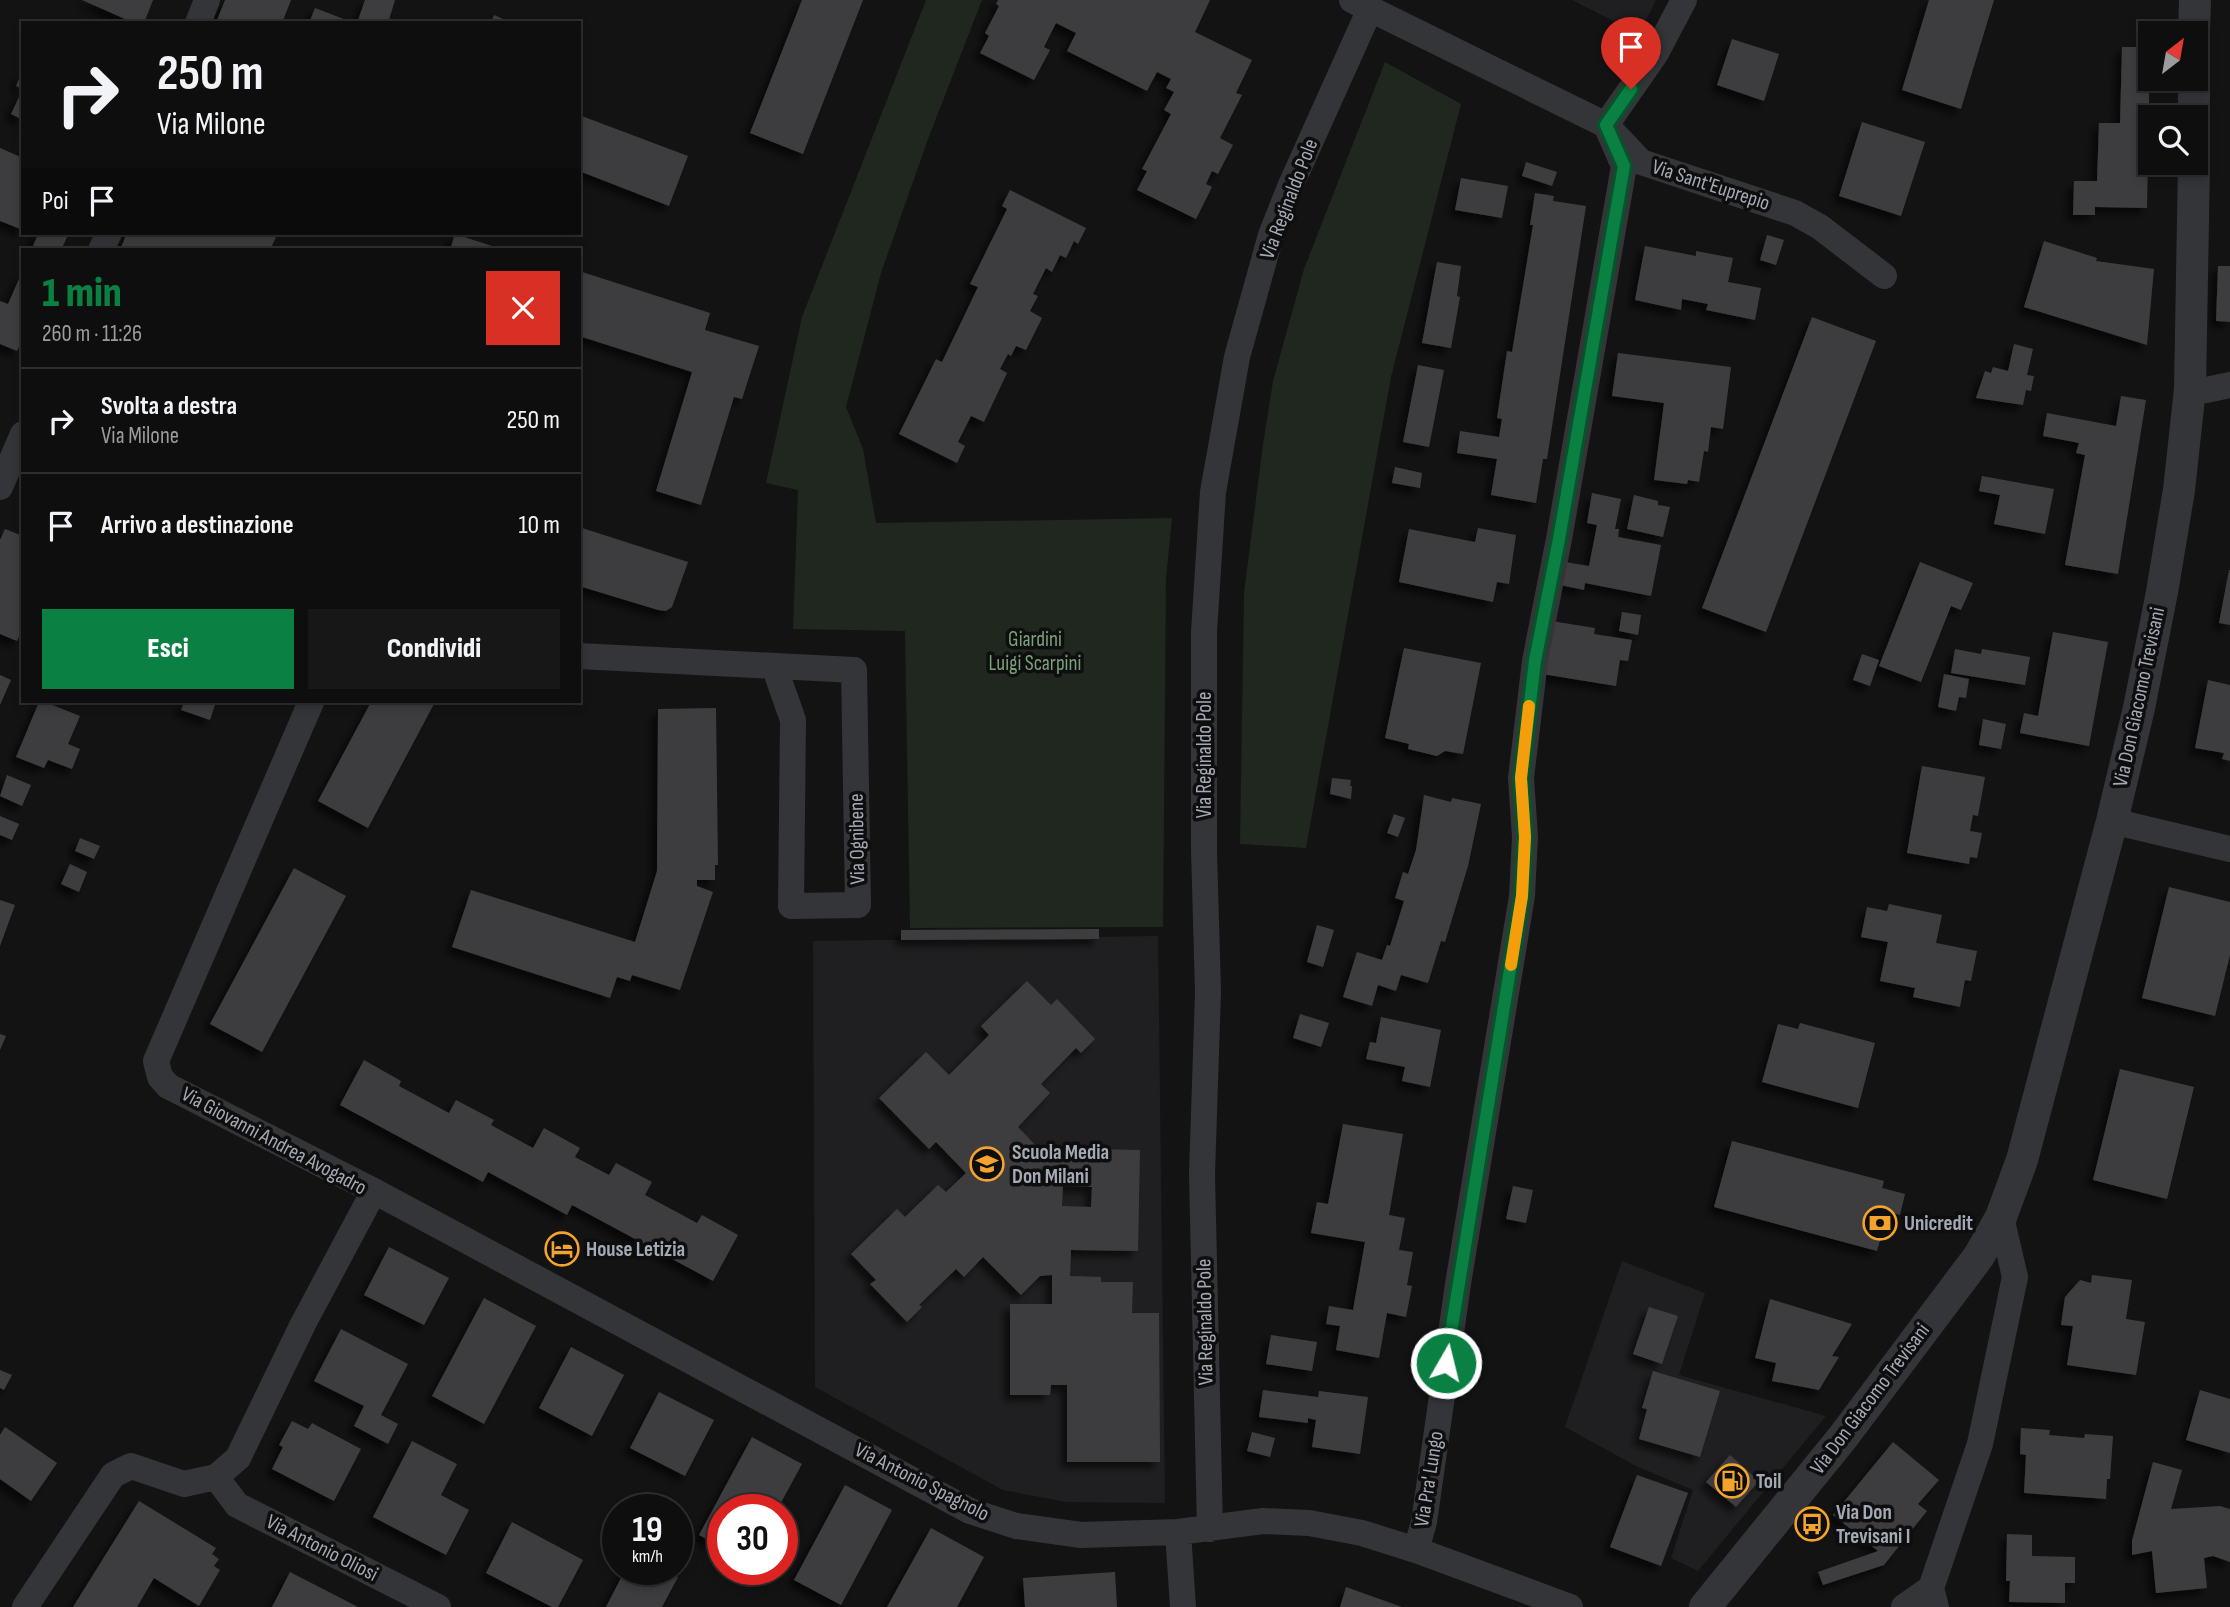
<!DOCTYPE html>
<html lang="it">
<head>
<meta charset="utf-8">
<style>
  :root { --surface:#0e0e0f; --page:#171718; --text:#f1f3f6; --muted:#9b9c9e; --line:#2e2e2f; --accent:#0b8043 }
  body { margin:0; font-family:"Sofia Sans Condensed",sans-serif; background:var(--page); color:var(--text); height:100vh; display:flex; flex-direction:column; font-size:26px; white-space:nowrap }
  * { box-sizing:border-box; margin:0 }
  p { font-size:23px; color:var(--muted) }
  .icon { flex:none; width:38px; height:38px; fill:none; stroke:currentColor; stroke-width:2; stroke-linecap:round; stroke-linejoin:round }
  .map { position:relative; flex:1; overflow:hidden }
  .panel { position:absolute; left:21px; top:248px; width:560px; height:455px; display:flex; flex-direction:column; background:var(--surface); border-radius:0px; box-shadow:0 4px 10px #0003,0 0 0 2px var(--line) }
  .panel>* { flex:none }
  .top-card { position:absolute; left:21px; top:21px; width:560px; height:214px; border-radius:0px; box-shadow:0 4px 10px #0003,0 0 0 2px var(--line); background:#0e0e0f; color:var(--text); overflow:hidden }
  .needle { width:46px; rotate:31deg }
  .tools { position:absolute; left:2138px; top:21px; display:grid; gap:14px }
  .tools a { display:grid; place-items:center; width:70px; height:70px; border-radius:0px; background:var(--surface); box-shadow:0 4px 10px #0003,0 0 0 2px var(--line); font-size:35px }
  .speed { position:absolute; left:602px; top:1494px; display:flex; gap:14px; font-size:35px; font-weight:700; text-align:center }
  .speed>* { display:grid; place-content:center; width:91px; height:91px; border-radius:50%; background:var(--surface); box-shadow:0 4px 10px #0003,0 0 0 2px var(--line); line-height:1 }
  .speed small { font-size:18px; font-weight:400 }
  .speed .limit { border:10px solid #d22; background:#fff; color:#111 }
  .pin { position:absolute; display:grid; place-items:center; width:60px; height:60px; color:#fff; margin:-72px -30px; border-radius:50% 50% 50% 0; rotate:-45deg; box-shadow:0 0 7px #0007 }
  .pin .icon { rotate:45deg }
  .me { position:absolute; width:77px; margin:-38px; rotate:8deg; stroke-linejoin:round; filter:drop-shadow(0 0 5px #0008) }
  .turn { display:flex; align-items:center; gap:24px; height:147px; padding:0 21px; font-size:32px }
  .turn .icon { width:91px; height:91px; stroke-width:2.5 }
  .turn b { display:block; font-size:49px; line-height:60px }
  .then { display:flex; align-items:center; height:66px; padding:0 21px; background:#0003; gap:14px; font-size:26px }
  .round { display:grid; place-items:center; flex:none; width:74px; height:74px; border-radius:0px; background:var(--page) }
  .headline { display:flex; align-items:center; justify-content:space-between; height:119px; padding:0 21px }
  h1 { font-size:42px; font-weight:800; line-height:52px; color:var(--accent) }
  .cta { display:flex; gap:14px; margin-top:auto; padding:14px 21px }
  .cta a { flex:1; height:80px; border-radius:0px; background:var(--accent); color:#fff; font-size:28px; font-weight:800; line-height:80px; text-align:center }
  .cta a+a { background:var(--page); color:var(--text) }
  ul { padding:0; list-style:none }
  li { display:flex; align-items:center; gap:21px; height:105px; padding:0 21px; border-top:2px solid var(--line) }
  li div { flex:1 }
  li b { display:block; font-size:26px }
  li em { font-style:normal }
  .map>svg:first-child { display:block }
  .built { fill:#1f1f21 }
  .green { fill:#1f271f }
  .building { fill:#3d3e41; fill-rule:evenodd; filter:url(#shadow) }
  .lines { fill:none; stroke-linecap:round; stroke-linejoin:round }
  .minor { stroke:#343539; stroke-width:26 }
  .tertiary { stroke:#343539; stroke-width:32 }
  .route-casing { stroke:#07532c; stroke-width:18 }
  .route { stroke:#0b8043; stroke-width:12 }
  .slow { stroke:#f59e0b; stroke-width:12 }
  .labels { text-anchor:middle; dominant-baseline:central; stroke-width:7; stroke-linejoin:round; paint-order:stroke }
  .street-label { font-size:21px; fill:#a4aab5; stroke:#0e0e0f }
  .park-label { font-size:21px; fill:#7ba17b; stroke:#0e0e0f }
  .poi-label { font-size:21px; font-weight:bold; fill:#a4aab5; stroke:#0e0e0f; text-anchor:start }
</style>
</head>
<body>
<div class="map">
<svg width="2230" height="1607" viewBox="0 0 2230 1607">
  <defs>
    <filter id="shadow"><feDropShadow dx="-6" dy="6" stdDeviation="3.5" flood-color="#0009"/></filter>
  </defs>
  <rect width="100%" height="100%" fill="#131314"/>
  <!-- built -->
  <path class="built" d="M1572,0H1656L1639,34Z
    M1158,936L1165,1503L1066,1502L1003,1490L815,1387L813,941Z
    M1622,1261L1705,1293L1679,1375L1826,1416L1698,1571L1671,1558L1693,1490L1636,1466L1565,1427Z"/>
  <!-- green -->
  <path class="green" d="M926,0H982L928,139L881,273L846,407L863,449L876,523L1172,518L1166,579L1163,927L910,928L905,631L793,629L798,490L766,483L802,317Z
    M1385,62L1461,104L1391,377L1306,848L1240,844L1244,593L1263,444L1273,381L1304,269Z"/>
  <!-- building -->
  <path class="building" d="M82,0H153L144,23H134Z
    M225,0H291L282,23H216Z
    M365,0H395L388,23H357Z
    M802,0H863L803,154L750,133Z
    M998,0H1210L1195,32L1252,60L1236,93L1242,95L1220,138L1233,145L1218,174L1212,171L1206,184L1212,187L1196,219L1137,190L1147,171L1142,169L1171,114L1164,110L1174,92L1166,88L1171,79L1157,72L1147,91L1067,51L1076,33L1056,23L1044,47L1050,50L1034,80L980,53L989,36L985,33L999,6L996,4Z
    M1929,0H1994L1961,109L1902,90Z
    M315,8L354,23H309Z
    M494,15L512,23H491Z
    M1732,39L1779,54L1764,101L1717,85Z
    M2122,47H2150L2147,208L2095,207V215H2073L2074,181H2097L2099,123H2120Z
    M23,69V120L11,114L23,89L16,86Z
    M579,115L688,156L669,206L579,171Z
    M1862,122L1925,142L1901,216L1839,196Z
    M0,148L23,158V230L0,221Z
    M1526,162L1557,172L1552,186L1522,176Z
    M1461,178L1508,186L1502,218L1455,210Z
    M1010,190L1086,228L1078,244L1074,241L1066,258L1060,255L1052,272L1046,268L1033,294L1038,296L1030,311L1042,318L1026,350L1016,346L1011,356L1008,354L1000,369L1007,373L984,422L971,416L958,442L965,446L957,463L899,434L936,359L942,362L978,287L970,284L1007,209L1002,206Z
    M1535,193L1554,196L1553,201L1586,206L1547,459H1543L1536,503L1491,495L1497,459L1457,453L1460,431L1499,437L1502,419L1497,418L1507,351L1512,352L1533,225H1530Z
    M28,233H69L61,250H31L37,237Z
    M127,233H267L276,237L270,250H120Z
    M455,234L492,246L491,250H450Z
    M1767,235L1784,240L1776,265L1760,260Z
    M2044,241L2097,258L2096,261L2154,269L2147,345L2024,307Z
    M1645,246L1696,256V251L1733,258L1728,282L1761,288L1755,320L1706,310L1708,304L1682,299L1681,310L1635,300Z
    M1437,262L1461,266L1457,296L1460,297L1451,348L1422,343Z
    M2218,266H2230V322L2216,321Z
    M23,270V339L17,351L0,344V301L8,304Z
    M579,271L710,313L705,330L759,346L742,399L734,397L701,505L656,491L692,372L579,336Z
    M1812,317L1876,341L1766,632L1702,608Z
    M2014,344L2033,349L2027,375L2034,376L2031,391L2026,390L2023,405L1976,398L1985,371L1991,373L1993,367L2008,371Z
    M1618,353L1731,367L1723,429L1711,427L1708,452L1704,451L1699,482L1688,480L1687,484L1654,480L1664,403L1612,396Z
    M1418,365L1444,370L1429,447L1403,442Z
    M2121,396L2146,400L2118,574L2065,565L2085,455L2076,453L2079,443L2043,436L2047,413L2116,426Z
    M1395,467L1422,473L1420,488L1392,483Z
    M1982,476L2054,489L2045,534L1994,524L2000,495L1979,491Z
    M1592,493L1621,499L1615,529H1619L1618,537L1661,545L1651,596L1585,583L1584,590L1560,585L1565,562L1589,566L1597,525L1587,523Z
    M1634,495L1658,501V505L1670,507L1663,537L1627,529Z
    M579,527L688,562L672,607L666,611L658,610L579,586Z
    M1478,528L1516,535L1509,584L1497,582L1493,602L1399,582L1409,529L1475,542Z
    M5,529L23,536V628L17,641L0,634V540Z
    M1920,562L1973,583L1961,610L1951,606L1921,682L1879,666Z
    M2229,570H2230V625L2219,623Z
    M1622,612L1641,615L1638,635L1619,631Z
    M1545,620L1595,628L1594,634L1632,640L1628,661L1620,660L1616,686L1536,673Z
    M2053,632L2108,642L2089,746L2020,733L2024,713L2038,716Z
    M1404,648L1481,663L1463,754L1445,751L1437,756L1408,749L1409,744L1385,738Z
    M1955,649L1981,654L1982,649L2030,657L2025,685L1951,673Z
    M1862,654L1879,660L1870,686L1853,680Z
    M1944,674L1969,679L1966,698L1959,697L1956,711L1938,707Z
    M0,675L11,680L0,705Z
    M2208,680L2230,685V761L2222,759L2224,753L2195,748Z
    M39,702H45L80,716L68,744L80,749L72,769L48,760L44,768L16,757Z
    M184,702H216L210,720L181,710Z
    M371,702H435L368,828L318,801Z
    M716,708L718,865H715V880H697V886L713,892L680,990L632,975L630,981L617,977L610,998L452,947L471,890L635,942L657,871L658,709Z
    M1983,719L2006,724L2001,749L1979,745Z
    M1922,766L1985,777L1978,816L1973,815L1970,831L1982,833L1977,858L1970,857L1969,864L1907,853Z
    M7,775L31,785L22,806L0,796Z
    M1332,778L1351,780L1350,786H1352L1351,799L1330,794Z
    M1424,795L1451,802L1452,798L1481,804L1468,866L1445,942L1441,941L1428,983L1401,975L1396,991L1378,985L1372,1006L1343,997L1357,952L1382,960L1387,945L1390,946L1404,901L1395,898L1403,872L1408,874L1416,850Z
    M1394,814L1405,818L1398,837L1387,833Z
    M0,816L19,824L12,840L0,835Z
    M80,838L100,846L94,859L75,851Z
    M70,864L87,872L79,892L61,884Z
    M294,868L346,896L262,1052L210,1024Z
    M2169,887L2230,902V955L2215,1016L2142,998Z
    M0,900L15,905L0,946Z
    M1889,904L1942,915L1936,943L1977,951L1971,981L1965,980L1960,1007L1913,997L1915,988L1880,981L1888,942L1861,937L1867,907L1887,911Z
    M1317,925L1334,930L1323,967L1307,962Z
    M1099,929V939L901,940V930Z
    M1027,981L1051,1005L1057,999L1095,1039L1081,1053L1076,1048L1041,1084L1050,1093L1018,1127L1038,1148L1140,1150L1138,1251L1071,1250L1070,1276L1101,1277V1282H1133L1132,1313H1159L1160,1462H1067V1385H1051L1050,1395H1010V1304H1052V1275L1040,1276L1021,1295L983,1257L964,1277L956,1269L919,1305L922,1307L907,1322L870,1284L876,1280L851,1254L897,1209L905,1217L938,1185L946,1192L966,1173L936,1142L929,1149L879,1098L926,1052L949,1075L989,1035L981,1026ZM1063,1186L1092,1187L1091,1207L1062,1206Z
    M1300,1014L1329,1023L1321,1047L1293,1038Z
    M1381,1017L1441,1030L1430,1087L1402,1081L1405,1067L1366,1059L1370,1042L1376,1043Z
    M1800,1023L1875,1043L1858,1108L1762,1082L1778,1024L1798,1029Z
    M0,1034L6,1036L0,1050Z
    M364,1060L401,1081L399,1086L449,1113L456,1100L494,1120L491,1125L533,1148L544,1128L580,1148L575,1157L609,1175L616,1163L652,1182L645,1195L697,1223L702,1215L738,1235L713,1281L572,1205L567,1215L488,1172L483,1182L340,1105Z
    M2120,1069L2194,1087L2167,1199L2093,1180Z
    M1343,1124L1403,1134L1389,1215L1405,1218L1399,1250L1413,1252L1407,1285L1412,1286L1406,1317L1387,1313L1379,1358L1336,1350L1340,1326L1326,1324L1329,1306L1353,1310L1365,1242L1311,1233L1317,1202L1328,1204Z
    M1732,1141L1884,1181L1882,1188L1905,1194L1900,1215L1893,1213L1889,1231L1883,1230L1877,1251L1714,1207Z
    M1513,1186L1533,1190L1526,1223L1506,1219Z
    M389,1247L449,1278L424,1325L364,1295Z
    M2092,1275L2132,1280L2126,1319L2145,1322L2136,1375L2067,1365L2073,1326L2061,1325L2065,1297L2080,1280L2091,1283Z
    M484,1298L536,1326L484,1424L432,1396Z
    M1770,1299L1852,1324L1832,1356L1839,1357L1819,1390L1772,1381L1776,1363L1755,1358Z
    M1649,1307L1678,1316L1662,1364L1633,1354Z
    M341,1329L408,1364L381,1415L398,1424L388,1444L354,1426L364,1406L314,1381Z
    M1271,1335L1317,1342L1312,1371L1266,1364Z
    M571,1347L624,1375L592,1436L539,1408Z
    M0,1370L12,1375L4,1390L0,1388Z
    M1653,1371L1720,1391L1700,1457L1639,1439L1647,1409L1642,1408Z
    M1263,1390L1318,1397L1319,1391L1368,1397L1360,1454L1312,1447L1316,1420L1308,1418V1423L1259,1417Z
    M2200,1390L2230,1399V1453L2186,1440Z
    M659,1392L714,1420L685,1476L630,1448Z
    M292,1421L308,1429L312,1423L361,1449L334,1501L272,1469L283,1447L279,1445Z
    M5,1427L57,1463L31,1501L0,1479V1435Z
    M2021,1428L2050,1430L2049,1435L2084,1438L2085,1434L2113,1436L2110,1479H2107L2106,1499L2024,1493L2026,1455L2020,1454Z
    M1252,1432L1275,1438L1270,1457L1247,1451Z
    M752,1437L802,1464L777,1510H723V1548L699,1535Z
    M412,1441L457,1464L441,1495L469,1510L446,1555L373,1517Z
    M1893,1442L1939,1480L1918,1504L1927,1511L1884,1565L1823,1585L1818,1572L1878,1551L1833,1515Z
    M1730,1455L1759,1481L1736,1507L1706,1482Z
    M2153,1462L2182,1470L2171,1509L2220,1506L2230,1509V1562L2213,1556L2204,1558L2207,1588L2156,1593L2152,1551L2132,1555V1541Z
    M1637,1475L1688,1493L1661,1566L1610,1547Z
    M845,1485L892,1510L841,1605L794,1580Z
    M139,1501L216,1548L212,1554L219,1559L214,1566L220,1570L199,1606L154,1578L137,1607H73Z
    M512,1522L583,1560L558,1607H552L486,1573Z
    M931,1528L984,1557L957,1607H887Z
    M2007,1534L2032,1535V1556L2075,1557V1583H2065V1603L2009,1602L2010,1581H2006Z
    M625,1570H664L678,1577L662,1607H606Z
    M290,1572L358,1607H272Z
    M1115,1572L1117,1607H1025L1023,1578Z
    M1346,1587L1402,1607H1340Z"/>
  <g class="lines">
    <!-- minor -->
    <path class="minor" d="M1352,0L1606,125L1641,162L1795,213L1820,227L1884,276
      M198,23L207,0
      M1606,125L1656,53L1684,0
      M101,250L109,233
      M2190,389L2206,390L2230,385
      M0,487L23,434
      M579,656L854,670L858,905L791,906L793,720L774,666
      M311,702L156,1061L160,1077L168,1086L374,1191L970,1511L1016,1526L1081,1535L1178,1532L1263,1521L1309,1523L1362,1533L1416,1550L1570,1607
      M2112,821L2230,849
      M216,1477L237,1505L438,1607
      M1210,1529L1202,1174L1208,992L1204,851V632L1213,492L1237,357L1271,235L1290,187L1370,9
      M1178,1532L1183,1607
      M1416,1550L1424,1522L1458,1284L1522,896L1525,837L1521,778L1535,661L1559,539L1624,166L1606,125
      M25,1607L113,1475L131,1466L184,1484L216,1477L238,1458L303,1324L374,1191
      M1904,1607L1931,1588
      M1936,1607L1931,1588L1980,1444L2015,1277L2001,1217"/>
    <!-- tertiary -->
    <path class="tertiary" d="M2194,33L2195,0
      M2194,117V79
      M1705,1607L1843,1437L1979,1256L2001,1217L2022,1160L2112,821L2139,708L2162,592L2179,490L2190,389L2194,163"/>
  </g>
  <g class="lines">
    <defs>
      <path id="route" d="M1446,1363L1522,896L1525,837L1521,778L1535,661L1559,539L1624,166L1606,125L1631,89"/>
    </defs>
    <!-- route casing -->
    <use href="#route" class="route-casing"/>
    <!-- route -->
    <use href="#route" class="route"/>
    <!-- slow -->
    <path class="slow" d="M1511,965L1522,896L1525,837L1521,778L1529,706"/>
  </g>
  <!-- icons -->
  <defs>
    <symbol id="school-ring" viewBox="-11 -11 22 22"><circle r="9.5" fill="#0e0e0f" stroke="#f4a32c" stroke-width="1.5"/><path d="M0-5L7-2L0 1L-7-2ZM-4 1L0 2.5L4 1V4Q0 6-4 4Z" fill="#f4a32c"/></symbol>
    <symbol id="bank-ring" viewBox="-11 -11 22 22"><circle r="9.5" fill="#0e0e0f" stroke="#f4a32c" stroke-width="1.5"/><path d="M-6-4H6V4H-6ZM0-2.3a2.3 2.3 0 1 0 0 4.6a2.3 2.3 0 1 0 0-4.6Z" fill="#f4a32c"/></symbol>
    <symbol id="hotel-ring" viewBox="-11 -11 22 22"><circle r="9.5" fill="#0e0e0f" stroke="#f4a32c" stroke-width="1.5"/><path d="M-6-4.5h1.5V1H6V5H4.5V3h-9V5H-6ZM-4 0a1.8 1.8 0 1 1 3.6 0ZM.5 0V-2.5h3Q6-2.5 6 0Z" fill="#f4a32c"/></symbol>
    <symbol id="fuel-ring" viewBox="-11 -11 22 22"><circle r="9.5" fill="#0e0e0f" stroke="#f4a32c" stroke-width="1.5"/><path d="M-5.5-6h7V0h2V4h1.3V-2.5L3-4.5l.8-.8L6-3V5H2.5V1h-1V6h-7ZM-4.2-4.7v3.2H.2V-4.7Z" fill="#f4a32c"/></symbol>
    <symbol id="bus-ring" viewBox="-11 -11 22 22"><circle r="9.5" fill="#0e0e0f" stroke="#f4a32c" stroke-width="1.5"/><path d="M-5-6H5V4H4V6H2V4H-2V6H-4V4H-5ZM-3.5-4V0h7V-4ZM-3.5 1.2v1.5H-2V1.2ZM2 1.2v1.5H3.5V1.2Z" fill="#f4a32c"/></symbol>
  </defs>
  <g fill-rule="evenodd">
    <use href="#school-ring" x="968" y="1145" width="38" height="38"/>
    <use href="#bank-ring" x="1861" y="1204" width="38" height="38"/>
    <use href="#hotel-ring" x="543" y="1230" width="38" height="38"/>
    <use href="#fuel-ring" x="1713" y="1462" width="38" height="38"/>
    <use href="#bus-ring" x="1793" y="1505" width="38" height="38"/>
  </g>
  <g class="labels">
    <!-- street labels -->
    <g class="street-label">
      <text transform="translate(1711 185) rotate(18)">Via Sant'Euprepio</text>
      <text transform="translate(1289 199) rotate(-69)">Via Reginaldo Pole</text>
      <text transform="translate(2139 697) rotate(-78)">Via Don Giacomo Trevisani</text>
      <text transform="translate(1204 755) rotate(-90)">Via Reginaldo Pole</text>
      <text transform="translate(857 839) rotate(-91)">Via Ognibene</text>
      <text transform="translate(274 1141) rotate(28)">Via Giovanni Andrea Avogadro</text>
      <text transform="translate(1205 1322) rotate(-91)">Via Reginaldo Pole</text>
      <text transform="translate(1870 1399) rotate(-53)">Via Don Giacomo Trevisani</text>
      <text transform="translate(1429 1479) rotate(-81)">Via Pra' Lungo</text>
      <text transform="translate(922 1482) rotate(27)">Via Antonio Spagnolo</text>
      <text transform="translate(322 1548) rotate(27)">Via Antonio Oliosi</text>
    </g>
    <!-- park labels -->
    <g class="park-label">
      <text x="1035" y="639">Giardini<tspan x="1035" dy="24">Luigi Scarpini</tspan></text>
    </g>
    <!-- poi labels -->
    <g class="poi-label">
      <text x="1012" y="1152">Scuola Media<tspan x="1012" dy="24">Don Milani</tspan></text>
      <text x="1904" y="1223">Unicredit</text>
      <text x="586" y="1249">House Letizia</text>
      <text x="1756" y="1481">Toil</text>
      <text x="1836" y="1512">Via Don<tspan x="1836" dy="24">Trevisani I</tspan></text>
    </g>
  </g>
</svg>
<div class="tools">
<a><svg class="needle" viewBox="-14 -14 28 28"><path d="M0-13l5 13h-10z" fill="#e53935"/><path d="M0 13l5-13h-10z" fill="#9b9c9e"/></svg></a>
<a><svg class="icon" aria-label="search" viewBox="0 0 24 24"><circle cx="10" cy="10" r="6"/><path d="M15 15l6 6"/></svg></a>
</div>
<div class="speed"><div>19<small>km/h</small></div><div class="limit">30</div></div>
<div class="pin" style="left:1631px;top:89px;background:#d93025"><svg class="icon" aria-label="arrive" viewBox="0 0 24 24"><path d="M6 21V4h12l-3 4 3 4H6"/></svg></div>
<svg class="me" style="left:1446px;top:1363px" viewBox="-20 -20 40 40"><circle r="17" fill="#0b8043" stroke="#fff" stroke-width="3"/><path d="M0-11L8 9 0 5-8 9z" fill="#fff"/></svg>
<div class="top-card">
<div class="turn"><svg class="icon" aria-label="right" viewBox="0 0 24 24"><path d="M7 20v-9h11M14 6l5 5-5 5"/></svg><div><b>250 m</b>Via Milone</div></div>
<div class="then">Poi<svg class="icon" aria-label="arrive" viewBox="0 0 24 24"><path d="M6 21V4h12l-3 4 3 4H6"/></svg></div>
</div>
<section class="panel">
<div class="headline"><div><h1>1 min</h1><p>260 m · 11:26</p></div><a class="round" style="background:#d93025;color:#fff"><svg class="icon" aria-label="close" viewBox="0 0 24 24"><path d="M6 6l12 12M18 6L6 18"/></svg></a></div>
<ul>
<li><svg class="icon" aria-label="right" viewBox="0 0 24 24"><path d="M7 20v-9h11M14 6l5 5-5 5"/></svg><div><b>Svolta a destra</b><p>Via Milone</p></div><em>250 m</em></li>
<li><svg class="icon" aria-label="arrive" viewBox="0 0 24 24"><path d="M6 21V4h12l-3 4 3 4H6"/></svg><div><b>Arrivo a destinazione</b></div><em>10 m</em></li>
</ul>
<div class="cta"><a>Esci</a><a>Condividi</a></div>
</section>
</div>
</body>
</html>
